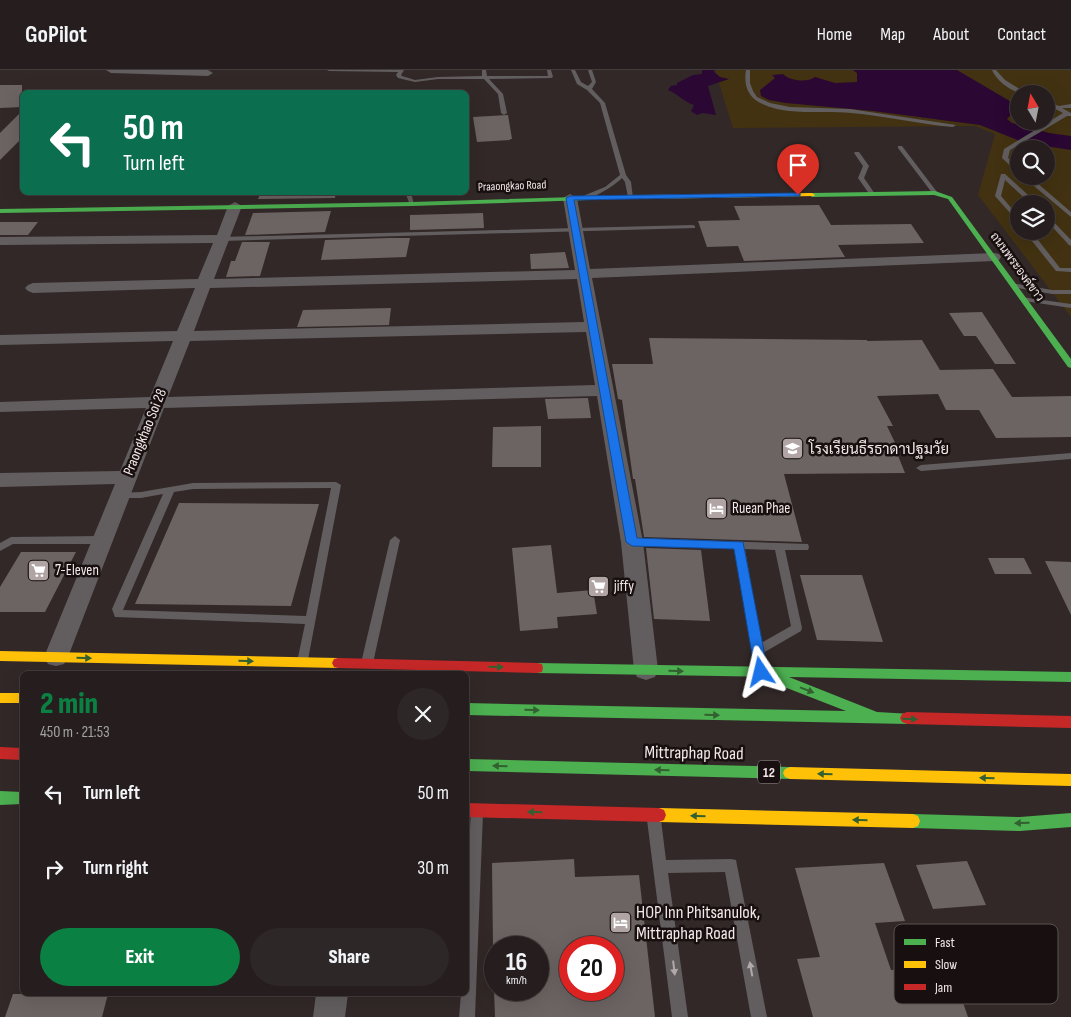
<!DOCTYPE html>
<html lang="en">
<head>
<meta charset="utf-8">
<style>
  :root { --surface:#261e1e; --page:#2e2727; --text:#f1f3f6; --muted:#a4a2a4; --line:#423c3c; --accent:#0b8043 }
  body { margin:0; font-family:"Sofia Sans Condensed",Sarabun,sans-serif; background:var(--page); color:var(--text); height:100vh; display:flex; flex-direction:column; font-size:19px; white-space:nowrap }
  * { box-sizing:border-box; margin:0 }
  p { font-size:16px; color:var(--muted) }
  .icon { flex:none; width:28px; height:28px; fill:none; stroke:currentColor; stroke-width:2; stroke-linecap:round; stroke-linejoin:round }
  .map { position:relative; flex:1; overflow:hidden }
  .drawer { position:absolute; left:20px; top:601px; width:449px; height:325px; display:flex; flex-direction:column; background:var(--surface); border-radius:8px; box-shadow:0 5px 20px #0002,0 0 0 1px var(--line) }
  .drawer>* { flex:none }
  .banner { position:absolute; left:20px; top:20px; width:449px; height:105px; border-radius:8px; box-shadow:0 5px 20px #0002,0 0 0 1px var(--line); background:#0b6e4f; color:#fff; overflow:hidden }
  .needle { width:32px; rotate:350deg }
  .controls { position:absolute; left:1010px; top:15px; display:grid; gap:10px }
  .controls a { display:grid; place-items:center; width:45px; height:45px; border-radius:50%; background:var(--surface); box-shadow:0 5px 20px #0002,0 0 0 1px var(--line); font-size:25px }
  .speed { position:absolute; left:484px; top:866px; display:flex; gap:10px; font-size:25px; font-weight:700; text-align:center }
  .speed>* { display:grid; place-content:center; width:65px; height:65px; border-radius:50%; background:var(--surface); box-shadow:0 5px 20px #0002,0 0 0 1px var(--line); line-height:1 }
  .speed small { font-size:12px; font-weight:400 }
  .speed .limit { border:8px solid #d22; background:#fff; color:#111 }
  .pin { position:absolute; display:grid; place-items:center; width:42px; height:42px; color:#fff; margin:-51px -21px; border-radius:50% 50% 50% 0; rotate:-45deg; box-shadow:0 0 5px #0007 }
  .pin .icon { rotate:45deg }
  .me { position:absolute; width:55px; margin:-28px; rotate:350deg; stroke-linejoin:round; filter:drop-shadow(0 0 4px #0008) }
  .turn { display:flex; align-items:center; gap:18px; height:105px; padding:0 20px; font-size:22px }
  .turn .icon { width:65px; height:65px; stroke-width:2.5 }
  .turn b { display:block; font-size:35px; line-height:42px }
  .round { display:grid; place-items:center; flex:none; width:52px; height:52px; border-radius:26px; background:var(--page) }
  .headline { display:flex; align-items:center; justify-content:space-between; height:85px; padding:0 20px }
  h1 { font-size:30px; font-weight:800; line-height:38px; color:var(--accent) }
  .primary-button { display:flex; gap:10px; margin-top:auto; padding:10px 20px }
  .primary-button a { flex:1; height:58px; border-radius:30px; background:var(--accent); color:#fff; font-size:20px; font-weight:800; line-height:58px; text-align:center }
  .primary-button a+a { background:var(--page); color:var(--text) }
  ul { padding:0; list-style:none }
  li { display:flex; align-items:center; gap:15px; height:75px; padding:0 20px }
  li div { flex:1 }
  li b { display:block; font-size:19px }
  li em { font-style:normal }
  header { display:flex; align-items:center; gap:30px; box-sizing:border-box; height:70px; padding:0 25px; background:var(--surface); border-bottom:1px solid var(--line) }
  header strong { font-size:24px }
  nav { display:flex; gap:28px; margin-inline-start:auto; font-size:18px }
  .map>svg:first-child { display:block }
  .green { fill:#423211; fill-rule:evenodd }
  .water { fill:#2b0733 }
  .building { fill:#6c6462; fill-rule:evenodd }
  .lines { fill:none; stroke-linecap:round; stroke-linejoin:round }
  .lane { fill:#625e5f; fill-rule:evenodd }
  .street { fill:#625e5f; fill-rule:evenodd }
  .fast { fill:#4caf50; fill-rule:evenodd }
  .slow { fill:#ffc107; fill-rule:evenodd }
  .jam { fill:#c62828; fill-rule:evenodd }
  .oneway { fill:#326030 }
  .oneway2 { fill:#b2a9aa }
  .route { fill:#1a73e8; stroke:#114b97 }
  .labels { text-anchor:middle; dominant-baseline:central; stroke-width:5; stroke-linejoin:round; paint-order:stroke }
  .far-street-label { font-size:12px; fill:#f4e7e7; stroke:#181010 }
  .shield { fill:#181010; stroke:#b2a6a6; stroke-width:1 }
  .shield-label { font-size:14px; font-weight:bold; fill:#f4e7e7 }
  .street-label { font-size:15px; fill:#f4e7e7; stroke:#181010 }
  .poi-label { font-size:15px; fill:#f4e7e7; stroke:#181010; text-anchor:start }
  .near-street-label { font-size:18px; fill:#f4e7e7; stroke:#181010 }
  .near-poi-label { font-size:18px; fill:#f4e7e7; stroke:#181010; text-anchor:start }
  .key { fill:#181010; stroke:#5a5050; stroke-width:1 }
  .key-label { font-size:14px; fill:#f4e7e7 }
</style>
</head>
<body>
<header>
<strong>GoPilot</strong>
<nav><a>Home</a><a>Map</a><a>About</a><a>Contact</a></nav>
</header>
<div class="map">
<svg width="1071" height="947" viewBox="0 0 1071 947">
  <rect width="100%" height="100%" fill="#322828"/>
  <!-- green -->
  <path class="green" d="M715,0H1071V247L978,125L995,64L975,56L733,58ZM1019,24H1046V51H1019ZM1019,79H1046V106H1019ZM1019,134H1046V161H1019Z"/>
  <!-- water -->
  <path class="water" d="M702,0H716L713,1L720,7L729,9L708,16L716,45L703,43L697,45L691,41L694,35C684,32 678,24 668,20L671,16L677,15V13L693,5L702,4Z
    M853,0H957L1008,30L1014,35L1015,40L1007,49L1012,53L1049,63L1071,66V80L1025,73L980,55L873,41L786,33L769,30L761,26L760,20L775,8L772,5L783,4C790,11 807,13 815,7L835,13L857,12V3Z"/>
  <!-- building -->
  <path class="building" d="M0,15H22V37L0,38Z
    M22,41V68L0,90V63Z
    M508,45L512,69H510V70L477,72L473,47Z
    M261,122H336L335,128L258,129Z
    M819,135L831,155L911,154L924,173L838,175L845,187L744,191L738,176L707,177L698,151L740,150L734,136Z
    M331,141L325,162L245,165L253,143Z
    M483,143L484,158L410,160V145Z
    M0,152H38L28,165H0Z
    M390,168H410L406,187L321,190L325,170Z
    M242,172H270L260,206L226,207L231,191H235Z
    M565,182L569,198L531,199L530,184Z
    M391,238L389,255L297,257L303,240Z
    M982,242L1016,294H995L976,266H964L949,243Z
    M649,268L867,270V271L922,270L940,300L993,299L1012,327L1071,326V367L996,368L979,340H946L938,324L877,326L893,356H887L900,383H897L905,403L784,404L802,472L644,467L635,409H633L622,330L618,329L612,294H653Z
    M588,328L591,348L548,349L545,329Z
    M541,356V397H492L493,357Z
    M179,433L319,434L291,536L135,534Z
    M551,475L557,523L593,520L597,544L557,547L558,558L520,561L512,478Z
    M646,478L701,480L710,551L654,549Z
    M21,482H76L45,542H0V517Z
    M988,488H1024L1032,504H995Z
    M1045,491L1071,492V545Z
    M800,505H862L883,572L817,570Z
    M574,789L575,807L639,805L655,947H495L494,920H538V878H493L492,793ZM570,878H612V920H570Z
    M967,791L986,835L933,839L916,795Z
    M884,793L905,851L875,853L891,900L951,898L968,947H813L797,889L820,887L795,798Z
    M13,924H108L102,947H5Z"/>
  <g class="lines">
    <!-- lane -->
    <path class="lane" d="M327,0H404L401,5L402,6L415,10L438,7L482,6V0H486L487,6H548L547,0H551L553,7L551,8L489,9L503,24L507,43L504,45L501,43L498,24L484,9H438L415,12L398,8L396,5L398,2L329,1Z
      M571,0H575L581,12L588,16L592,12L588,0H592L596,12L592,19L605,33L626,105L631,112L633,128L628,127L625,112L622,108C614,116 588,133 578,128L605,117L620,105L600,33L587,20L577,14Z
      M746,0H750V13L753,21L757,27L770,33L790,37L850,39L956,55L953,57C919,54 885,46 851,43C821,40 783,47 757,31C746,24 744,11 746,0Z
      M992,0H996L1005,10L1028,24C1014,24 998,13 992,0Z
      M1046,31L1059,36L1071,34V38H1062L1071,43V46H1067L1010,80L1008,88L1019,98V103L1017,102L1002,88L1004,79L1063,43L1046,34Z
      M898,76H902L937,122V124H933L898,78Z
      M855,82H859L869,96L864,108L875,124L874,125H870L858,108L863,96L854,83Z
      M1001,104H1005L1038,134H1031L1005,110L1001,126L1019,147V153L995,126Z
      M1022,106H1029L1071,142V147Z
      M405,122H411L414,135H410Z
      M1046,144L1071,170V176L1069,175L1046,150Z
      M693,155L695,156V158L221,171L218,169L221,167Z
      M1024,161H1031L1060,198H1071V202L1056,201Z
      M1011,213L1052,220H1071V224H1052L1011,217Z
      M1021,227L1071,234V238L1024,231L1020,229Z
      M1071,383V389L921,401L916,398L921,395Z
      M336,412L341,415L307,595L303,597L299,595L297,592L305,554L115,547L112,539L163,424L141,428H120L117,427L115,425L117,423L141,422L193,413ZM331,418L306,546L123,540L174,422L193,419Z
      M102,466L107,470L102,474H13L0,481V473L11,467Z
      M395,466L400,470L373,593L371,596L367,598L363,596L361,593L390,470Z
      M632,468L808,474L809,477L808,480H785L802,558L801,561L763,583L762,589L758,590L754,589L735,479L632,476L627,472ZM745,479L775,480L791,556L761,573Z
      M477,737L482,739L483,743L475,947H459L461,924H466V821L471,743L472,739Z
      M654,744L659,746L661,750L666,790L731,789L736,790L767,947H751L725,802L668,803L688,947H672L647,750L649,746Z"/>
    <!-- street -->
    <path class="street" d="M106,0H208L213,3L208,6L111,3Z
      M570,124L577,128L590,199L994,183L999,184L1001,187L999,190L994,191L592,208L643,472L658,600L655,607L646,610L637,607L634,600L621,472L597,326L164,338L68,587L64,594L56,596L48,594L44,587L115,414L0,417V403L120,401L146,338L0,342V332L150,327L173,271L0,275V265L177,261L195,218L33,223L28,221L25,218L28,215L33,213L198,209L213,173L2,175H0V167L217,165L228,136L235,132L242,136L214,209L575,200L563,128ZM577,209L584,252L194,261L210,218ZM586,262L595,315L168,327L190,271Z
      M316,924H348L345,947H313Z"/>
    <!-- fast -->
    <path class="fast" d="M935,121L952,127L1071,289V298L1068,297L948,129L934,125L812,127L809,125L812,123Z
      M644,125L647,127L646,128L412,136L0,143V139L412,132Z
      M537,593L1071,602V612L789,607L877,642L912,644L914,648L912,652L907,654L466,645V633L846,641L774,613L773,607L537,603L532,602L531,598L532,594Z
      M466,689L790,697L795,699L797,703L795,707L790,709L466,701Z
      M0,721L22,722V734L0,735Z
      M1071,743V757L1020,761L913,758L908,756L906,751L908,746L913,744L1020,747Z"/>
    <!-- slow -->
    <path class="slow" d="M812,123L815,125L814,126L644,129L641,127L644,125Z
      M0,581L338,588L342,589L344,593L342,597L338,598L0,591Z
      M0,623H22V633H0Z
      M790,697L1071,704V716L790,709L785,707L783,703L785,699Z
      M659,738L913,744L918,746L920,751L918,756L913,758L659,752L654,750L652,745L654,740Z"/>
    <!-- jam -->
    <path class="jam" d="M338,588L537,593L542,594L543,598L542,602L537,603L338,598L334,597L332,593L334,589Z
      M907,642L1071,646V658L907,654L902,652L900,648L902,644Z
      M0,677L22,678V690L0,689Z
      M466,733L659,738L664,740L666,745L664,750L659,752L466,747Z"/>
  </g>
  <!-- one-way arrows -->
  <defs><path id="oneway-solid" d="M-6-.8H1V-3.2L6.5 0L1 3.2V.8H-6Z" transform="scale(1.25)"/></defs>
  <g class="oneway">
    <use href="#oneway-solid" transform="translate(84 588) rotate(1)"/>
    <use href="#oneway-solid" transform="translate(246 591) rotate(1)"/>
    <use href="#oneway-solid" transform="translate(496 597) rotate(1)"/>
    <use href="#oneway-solid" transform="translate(676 601) rotate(1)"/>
    <use href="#oneway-solid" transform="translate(807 620) rotate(21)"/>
    <use href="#oneway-solid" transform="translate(532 640) rotate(1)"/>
    <use href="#oneway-solid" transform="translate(712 645) rotate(1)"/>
    <use href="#oneway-solid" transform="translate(910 649) rotate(1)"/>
    <use href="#oneway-solid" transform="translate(500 696) rotate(-179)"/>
    <use href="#oneway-solid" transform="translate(662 700) rotate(-179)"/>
    <use href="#oneway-solid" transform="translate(825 704) rotate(-179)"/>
    <use href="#oneway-solid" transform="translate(987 708) rotate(-179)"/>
    <use href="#oneway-solid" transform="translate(535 742) rotate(-178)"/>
    <use href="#oneway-solid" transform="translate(698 746) rotate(-179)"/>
    <use href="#oneway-solid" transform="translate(860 750) rotate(-179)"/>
    <use href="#oneway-solid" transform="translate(1022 753) rotate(178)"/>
  </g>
  <g class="oneway2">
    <use href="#oneway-solid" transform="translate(674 898) rotate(83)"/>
    <use href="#oneway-solid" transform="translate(751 899) rotate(-100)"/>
  </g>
  <!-- route -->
  <path class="route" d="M798,123H800V126L574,130L637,468L743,472L768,602L766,606L761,607L757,606L755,602L734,479L632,476L626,472L566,128L570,126Z"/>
  <!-- icons -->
  <defs>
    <symbol id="school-square" viewBox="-11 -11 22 22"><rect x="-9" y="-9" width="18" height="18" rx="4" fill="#b0a4a4" stroke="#181010"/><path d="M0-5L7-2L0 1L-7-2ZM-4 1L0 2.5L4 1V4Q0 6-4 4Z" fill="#fff"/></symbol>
    <symbol id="hotel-square" viewBox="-11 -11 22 22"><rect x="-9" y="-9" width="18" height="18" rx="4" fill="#b0a4a4" stroke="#181010"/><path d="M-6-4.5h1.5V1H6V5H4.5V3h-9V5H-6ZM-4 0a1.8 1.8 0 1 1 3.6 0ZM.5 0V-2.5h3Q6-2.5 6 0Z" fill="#fff"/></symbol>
    <symbol id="supermarket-square" viewBox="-11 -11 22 22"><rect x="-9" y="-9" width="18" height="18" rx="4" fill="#b0a4a4" stroke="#181010"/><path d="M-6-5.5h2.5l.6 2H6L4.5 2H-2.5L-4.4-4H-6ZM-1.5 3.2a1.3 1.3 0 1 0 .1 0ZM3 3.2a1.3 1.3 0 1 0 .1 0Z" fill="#fff"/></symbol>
  </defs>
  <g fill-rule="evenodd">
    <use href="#school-square" x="780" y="366" width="25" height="25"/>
    <use href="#hotel-square" x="704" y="426" width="25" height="25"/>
    <use href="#supermarket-square" x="26" y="488" width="25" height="25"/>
    <use href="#supermarket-square" x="586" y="504" width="25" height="25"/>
    <use href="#hotel-square" x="608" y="840" width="25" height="25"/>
  </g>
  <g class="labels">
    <!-- far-street labels -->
    <g class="far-street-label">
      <text transform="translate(512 116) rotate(-2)">Praaongkao Road</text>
      <text transform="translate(1017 197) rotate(54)">ถนนพระองค์ขาว</text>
    </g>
    <!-- shield labels -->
    <rect class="shield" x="758" y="690.5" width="22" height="23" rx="4"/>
    <g class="shield-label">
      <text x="769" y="702">12</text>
    </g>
    <!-- street labels -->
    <g class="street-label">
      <text transform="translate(145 362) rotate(-68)">Praongkhao Soi 28</text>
    </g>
    <!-- poi labels -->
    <g class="poi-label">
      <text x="809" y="379">โรงเรียนธีรธาดาปฐมวัย</text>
      <text x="732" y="438">Ruean Phae</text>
      <text x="55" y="500">7-Eleven</text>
      <text x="614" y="516">jiffy</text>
    </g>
    <!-- near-street labels -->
    <g class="near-street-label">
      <text transform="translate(694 683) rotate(1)">Mittraphap Road</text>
    </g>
    <!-- near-poi labels -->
    <g class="near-poi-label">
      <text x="636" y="842">HOP Inn Phitsanulok,<tspan x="636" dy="21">Mittraphap Road</tspan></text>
    </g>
  </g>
  <!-- legend -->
  <rect x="894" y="854" width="164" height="80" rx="8" class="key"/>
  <rect x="904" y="869" width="22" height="6" fill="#4caf50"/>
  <rect x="904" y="891" width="22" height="7" fill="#ffc107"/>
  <rect x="904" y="914" width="22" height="6" fill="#c62828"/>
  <g class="key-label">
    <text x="935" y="877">Fast</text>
    <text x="935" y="899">Slow</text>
    <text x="935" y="922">Jam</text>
  </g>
</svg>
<div class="controls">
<a><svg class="needle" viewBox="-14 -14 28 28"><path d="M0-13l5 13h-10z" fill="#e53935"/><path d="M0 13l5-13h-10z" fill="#a4a2a4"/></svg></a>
<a><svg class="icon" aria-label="search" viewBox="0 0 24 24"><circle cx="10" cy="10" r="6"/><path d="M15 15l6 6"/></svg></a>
<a><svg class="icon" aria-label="layers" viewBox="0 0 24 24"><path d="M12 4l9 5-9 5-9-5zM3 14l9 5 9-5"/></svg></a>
</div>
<div class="speed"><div>16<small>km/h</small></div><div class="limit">20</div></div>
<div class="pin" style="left:798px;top:125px;background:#d93025"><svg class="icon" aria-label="arrive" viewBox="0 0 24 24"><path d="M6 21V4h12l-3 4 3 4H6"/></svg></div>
<svg class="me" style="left:761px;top:602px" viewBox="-20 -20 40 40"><path d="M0-17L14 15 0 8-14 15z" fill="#1a73e8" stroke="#fff" stroke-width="4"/></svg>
<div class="banner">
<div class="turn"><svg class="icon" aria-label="left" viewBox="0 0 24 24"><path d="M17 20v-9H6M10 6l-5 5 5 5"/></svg><div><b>50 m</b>Turn left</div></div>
</div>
<section class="drawer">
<div class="headline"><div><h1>2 min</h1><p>450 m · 21:53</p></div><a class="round"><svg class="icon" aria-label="close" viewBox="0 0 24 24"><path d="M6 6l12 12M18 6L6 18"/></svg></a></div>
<ul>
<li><svg class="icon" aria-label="left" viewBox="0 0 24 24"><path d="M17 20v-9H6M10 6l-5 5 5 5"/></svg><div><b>Turn left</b></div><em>50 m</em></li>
<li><svg class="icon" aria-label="right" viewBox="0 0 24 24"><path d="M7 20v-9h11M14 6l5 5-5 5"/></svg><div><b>Turn right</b></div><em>30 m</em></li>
</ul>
<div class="primary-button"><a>Exit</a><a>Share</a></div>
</section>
</div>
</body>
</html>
